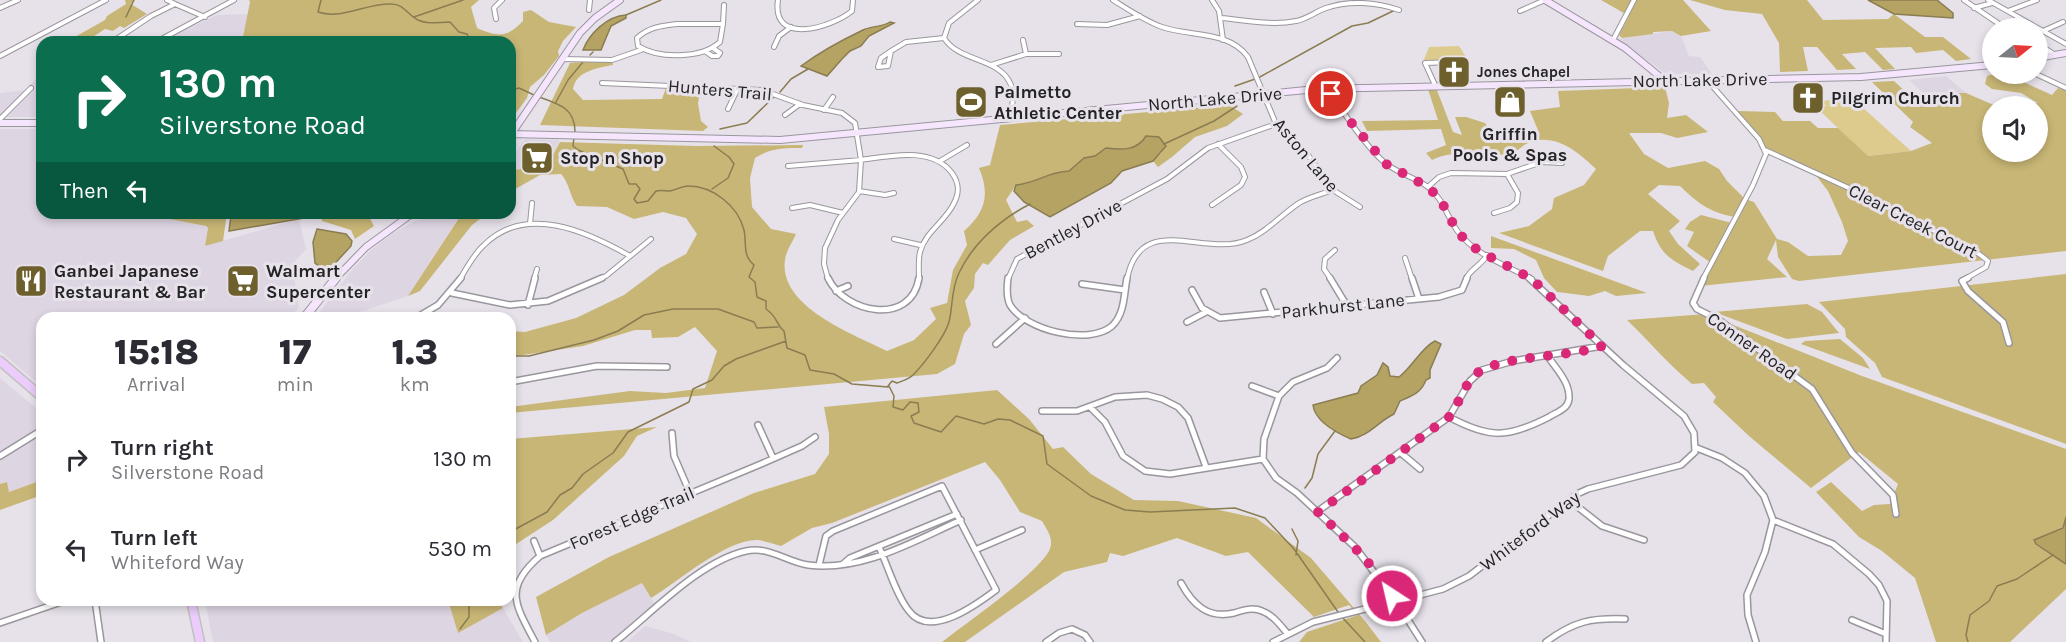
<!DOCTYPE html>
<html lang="en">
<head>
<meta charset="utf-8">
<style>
  :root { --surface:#fff; --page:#f2f2f3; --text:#2b2b33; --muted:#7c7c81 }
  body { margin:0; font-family:Karla,sans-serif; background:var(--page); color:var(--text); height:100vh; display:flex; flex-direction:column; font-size:22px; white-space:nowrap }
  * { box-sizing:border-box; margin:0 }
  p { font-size:20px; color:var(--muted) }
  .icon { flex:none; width:33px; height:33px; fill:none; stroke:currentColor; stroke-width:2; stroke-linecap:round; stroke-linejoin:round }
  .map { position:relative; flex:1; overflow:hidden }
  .details { position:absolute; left:36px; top:312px; width:480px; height:294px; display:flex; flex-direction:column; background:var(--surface); border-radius:18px; box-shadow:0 3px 9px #0003 }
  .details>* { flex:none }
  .guide { position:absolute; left:36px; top:36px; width:480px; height:183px; border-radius:18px; box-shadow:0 3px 9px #0003; background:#0b6e4f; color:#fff; overflow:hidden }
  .needle { width:39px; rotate:72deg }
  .fabs { position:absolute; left:1982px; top:18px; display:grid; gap:12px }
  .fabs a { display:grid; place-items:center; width:66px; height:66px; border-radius:50%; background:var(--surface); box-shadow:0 3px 9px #0003; font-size:30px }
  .pin { position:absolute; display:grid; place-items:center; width:51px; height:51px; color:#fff; margin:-26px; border:3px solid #fff; border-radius:50%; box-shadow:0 2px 6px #0007 }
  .me { position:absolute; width:66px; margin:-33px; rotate:325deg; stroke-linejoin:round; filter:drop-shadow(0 0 4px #0008) }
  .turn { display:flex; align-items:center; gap:21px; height:126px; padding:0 24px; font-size:27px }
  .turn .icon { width:78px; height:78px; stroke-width:2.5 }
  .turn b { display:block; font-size:42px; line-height:51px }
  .then { display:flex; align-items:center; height:57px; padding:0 24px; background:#0003; gap:12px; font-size:22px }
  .eta { display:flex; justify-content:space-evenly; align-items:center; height:102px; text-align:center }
  .eta b { font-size:36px; font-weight:800; line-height:42px }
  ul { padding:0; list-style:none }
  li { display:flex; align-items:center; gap:18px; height:90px; padding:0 24px }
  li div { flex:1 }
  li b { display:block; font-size:22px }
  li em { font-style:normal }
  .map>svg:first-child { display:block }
  .built { fill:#ded5e3 }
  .green { fill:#ddcb8e }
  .forest { fill:#c8b676 }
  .water { fill:#b5a363; stroke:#8a7d51; stroke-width:1.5 }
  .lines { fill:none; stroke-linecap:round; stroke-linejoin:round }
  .stream { stroke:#8a7d51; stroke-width:1.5 }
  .street-far1-casing { stroke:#9a969d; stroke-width:6 }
  .street-casing { stroke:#9a969d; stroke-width:8 }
  .secondary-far1-casing { stroke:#9a969d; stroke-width:8 }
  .secondary-casing { stroke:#9a969d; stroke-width:10 }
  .primary-casing { stroke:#c2c1c2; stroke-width:11 }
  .street-far1 { stroke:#fff; stroke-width:4 }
  .street { stroke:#fff; stroke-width:5 }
  .secondary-far1 { stroke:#f5e6fd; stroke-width:6 }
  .secondary { stroke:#f5e6fd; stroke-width:8 }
  .primary { stroke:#ebccfb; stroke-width:8 }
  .route { stroke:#db2777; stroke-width:10; stroke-dasharray:0 18 }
  .labels { text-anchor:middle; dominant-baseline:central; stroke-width:6; stroke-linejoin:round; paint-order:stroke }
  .far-poi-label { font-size:15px; font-weight:bold; fill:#252326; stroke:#e7e2ea; text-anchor:start }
  .street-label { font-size:18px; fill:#252326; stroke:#e7e2ea }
  .poi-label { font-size:18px; font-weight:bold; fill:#252326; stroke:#e7e2ea; text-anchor:start }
</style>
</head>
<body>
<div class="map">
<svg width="2066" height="642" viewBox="0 0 2066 642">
  <rect width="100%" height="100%" fill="#e7e2ea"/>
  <!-- built -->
  <path class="built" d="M248,14L242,42H166L173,35L217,15Z
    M1672,31L1681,36L1689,56L1700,57L1712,74H1666L1618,39Z
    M42,72V117H0V93L26,90Z
    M1946,76L1966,93H1923L1909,80Z
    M0,129H42V213H154V216L206,226L208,228L205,246L299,219L306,249L292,265L299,307L290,318H42V387L0,351Z
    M525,139L560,140L548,164L510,171V160Z
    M434,216L459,217L408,296L341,318H315L352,270L371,250L393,233L415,221Z
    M0,378L42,413V480L9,492L7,482L0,484Z
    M642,583L656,606L611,642H550L546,635L582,613Z
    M205,600H448L458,632L503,608L523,642H213Z
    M645,626L671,633L691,642H627Z"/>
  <!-- green -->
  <path class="green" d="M1459,46L1469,62H1426L1424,59L1429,47Z
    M962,91L984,94L981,110L959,109Z
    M1852,98L1911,151L1867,156L1816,107L1826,106L1821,101Z"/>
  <!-- forest -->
  <path class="forest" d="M125,0H134L131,4L147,14L124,28L120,26L113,31L105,29L85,42H66L105,20L107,16L126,4Z
    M249,0H479L471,7L477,28C498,37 507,38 523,21V12L531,10L549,22L576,27L563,41L558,51L559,56L544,75L530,87L527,98L510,121V42H242L250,2Z
    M1601,0H1683L1711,31L1681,36L1672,31L1653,32V34L1622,38L1619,35L1629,16Z
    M1690,0H1807L1823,20L1888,19L1894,14L1925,37H1943L1971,59L1956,61L1943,50L1916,53L1911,47L1875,48L1895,69L1883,70L1865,52L1842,54L1856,69L1837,70L1817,47H1803L1808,71L1780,72L1779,43L1762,14L1725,10Z
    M612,60L613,65C597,68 576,71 573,89L583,100L662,99L667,85L701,87L698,103L701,121L708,127L703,131L540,125L570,63Z
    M1993,74L2019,80L2052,95L2058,88L2066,90V251L1799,281L1792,279L1778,257L1776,240L1767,259L1787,277L1700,286L1711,263L1687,246L1694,232L1685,229L1690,222L1701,215L1732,223L1736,217C1712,214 1697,203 1680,186L1659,185L1648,194L1680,221L1669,231L1678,244L1700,264L1693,271C1671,260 1661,255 1653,231H1640L1608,256L1603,271L1499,233L1529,226L1552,209L1554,198L1584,185L1596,169C1577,151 1553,131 1526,144C1519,148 1514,155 1506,155C1479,154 1456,149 1432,160L1426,153L1446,145L1441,129L1367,131L1362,121L1438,120L1427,86L1435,85L1453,132L1462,135L1455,117H1466L1485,123L1492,132L1515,138L1540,135L1530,111L1560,107L1558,91L1665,87L1669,103L1667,118L1686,115L1708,132L1677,138L1661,133H1629L1644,154L1668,168L1705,161L1719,169L1727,181L1745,199L1754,202L1777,239L1788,242L1808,256L1841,255L1848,241L1842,222L1828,191L1814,173L1765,150L1736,113L1738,111L1775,112L1783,121H1810L1818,128H1838L1868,156L1911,151L1932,143L1910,127L1913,122L1872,82L1894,81L1907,93H1966L1996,106H1992V152H2037V106H2011L2038,103L2021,93L1992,89L1985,84L1987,76Z
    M1229,105L1243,114L1227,126L1195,137L1172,157L1158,167L1153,161L1162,152L1142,143L1126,150L1106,148L1095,156L1083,158L1069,171C1047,172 1037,183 1016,185L1006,200L1017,222L1027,220L1034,226L1010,240L988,265L983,263L975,274L974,288L965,301L971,325L964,334L955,364L937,374L510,413V407L630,391L666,393L705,388L717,351L695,327L678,337L652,338L651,330H635L583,346L510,357V331L525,332L576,318L624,295L660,268L686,254L697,234L686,218L663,212L634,219L607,207L577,206C569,195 570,184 561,174L540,175L510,192V171L548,164L560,142L696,146L803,145L802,148C785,148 770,148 755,158L750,178L752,207L771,229L796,234C793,241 788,248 786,255C773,305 853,334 887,351L914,340L936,319L930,308L947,303L953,270L967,245L964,231C986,212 990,194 979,168L990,165L1000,125Z
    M154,213H227L223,241L205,246L208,228L206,226L154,216Z
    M320,213H367L374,226L355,239L351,230L322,221Z
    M430,213H488L472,225L420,291L408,296L459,218L434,216L421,219Z
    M1491,236L1647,293L1616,296L1605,291L1589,296L1557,292L1544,278L1536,260L1514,249L1491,248Z
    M2066,274V444L1882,377L1875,363L1846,337L1845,329L1819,302Z
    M1807,304L1822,312L1839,333L1787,339L1714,312Z
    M1706,314L1862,376L2066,449V517L2063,527L2035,540L2036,545L2066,564V589L2010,642H1936L1915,578L1882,551L1859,537L1816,492L1831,482L1862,511L1874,505L1890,504L1898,484L1859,452L1811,488L1749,436L1713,402L1716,397L1704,383L1692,384C1668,364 1649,341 1627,320Z
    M1840,339L1863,358L1870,369L1801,344L1805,341Z
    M997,390L1029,419L1053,449L1063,447L1091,474L1134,500L1178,501L1256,518L1311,558L1365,621L1381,642H1299L1307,632L1358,615L1349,605L1314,617L1248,552L1226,556L1177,538L1123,556L1110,553L1107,562L1064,572L965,642H942C966,623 1036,575 1049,551C1055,540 1047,530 1042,521L1020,512L1000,480L985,462L832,523L812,528L781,546C774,544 765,541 758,540C726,539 678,582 651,598L642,583L582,613L546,635L536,597L609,557L754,493L815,474L829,454V434L824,407Z
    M657,427L637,436L624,456L553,520L510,548V439Z
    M42,480V495L0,510V484L7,482L9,492Z
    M448,600H498L503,608L458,633Z"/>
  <!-- water -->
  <path class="water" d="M1868,0H1937L1953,13V18L1894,14Z
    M626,15V18L611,26L601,50H583C589,34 607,16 626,15Z
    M890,22L894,23L869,36L861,46L850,51L842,59L827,76L801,66C820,52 842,40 863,30C871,26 883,27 890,22Z
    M1146,136L1159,137L1166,146L1153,161L1122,171L1111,183L1050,217L1024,202L1014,191L1016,185C1037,183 1047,172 1069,171L1084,158L1095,156L1106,148C1122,150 1137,151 1146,136Z
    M234,213H312L304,218L229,231L231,215Z
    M317,229L346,234L352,241L351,246L327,272L315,263L313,242Z
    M1435,341L1441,344L1430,370V378L1426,380C1421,393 1412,396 1400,401L1394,414C1379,421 1369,436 1351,439C1337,433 1315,421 1313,405L1358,393L1361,386L1377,375L1383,363L1388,367L1390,376L1399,377C1412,367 1422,347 1435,341Z
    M2066,517V564L2036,544L2034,540L2063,528Z"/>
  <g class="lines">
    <!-- stream -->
    <path class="stream" d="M321,0L318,12C343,20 366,3 391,4C405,4 407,15 418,20C428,25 439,22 450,22L459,32L467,34L469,38L485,40V42
      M626,15L661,0
      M126,17L134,0
      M414,17L463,0
      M590,55L593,52
      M1235,86L1258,78L1352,26L1368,23L1393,11
      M780,92L791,79L808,69
      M539,97C559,104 575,108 575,132
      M510,98L514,94L512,90L519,88L534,95
      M556,102L568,80L583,62
      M720,129L747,123L774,97
      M574,137L573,146L578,150L623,169L629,184H636L640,189L634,199L637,203L648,201L656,191C661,190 665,191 670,191C676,190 682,186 688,186C713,186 738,206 744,230C747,244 742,255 754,265L749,277L755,282L757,297L766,301V309C779,318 775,324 784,331L787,348L805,355L810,370L834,374L852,384L888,387
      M1164,144L1214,121L1237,106
      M712,189L728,178L734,164L729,157L714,146
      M510,356H529L594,340L618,331L644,315L673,309H718L754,322L757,328L778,327
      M888,386L892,381L897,383C902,381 909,379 913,375C924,364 945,336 949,322C953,306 951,289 959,273C973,243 1001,219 1030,204
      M889,386L894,396L893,407L903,410L910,402L918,403L919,412L911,416L914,423L941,432L956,416L984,424L998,419L1010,420L1043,436L1047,464L1091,496L1125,510L1150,512L1235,508L1265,518L1294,549L1338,612
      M1305,488L1312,478L1318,454L1335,431
      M1292,529L1298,541L1296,555
      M510,532L547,512L560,495L572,488L583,474L613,453L628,432L689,402L693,389L712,380L724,366L736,359L786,341
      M1341,616L1365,642
      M460,629L469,617V600
      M1968,642L1966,635L1970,615L1989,601L1997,586L2017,579L2053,555"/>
    <defs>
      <path id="street-far1" d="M778,0C771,46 831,28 852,11L853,0
        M978,0L949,23L944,38C960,63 1000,57 1011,85C1015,95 1011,108 1012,118
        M1113,0C1129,10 1145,21 1162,27C1191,37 1228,30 1248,57L1276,124L1308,155L1333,190L1360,207
        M1212,0L1219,11L1223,40
        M1964,0L2005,28
        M1988,0L2066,44
        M175,4L205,17
        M0,8L18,0
        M1974,8L1992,3
        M589,10L590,0
        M1520,11L1545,0
        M2008,11L2037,0
        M1221,18C1246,20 1271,26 1296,21C1307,19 1315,12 1326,8C1349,0 1376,2 1399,10
        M496,19L494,8L502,0
        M677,24H723L720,42C701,59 659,59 638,46L637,38C649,27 661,26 677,24Z
        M723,24L724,5
        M1077,24L1107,25L1140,16
        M2043,31L2063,22
        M1023,40L1026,54
        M1613,40L1634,0
        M112,42L151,16L175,4L167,0
        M156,42L234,0
        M2037,43L2055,55
        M774,47L779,36L791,27
        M705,51L712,56H718L720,53L713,48
        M891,51L888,66L878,67L881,58Z
        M891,51L906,42L944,38
        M0,56L106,0
        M562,59L612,60L641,50
        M991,65L1026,54H1059
        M2036,74L2066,88
        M602,83L762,90L803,105L842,113L855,123L861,160
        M1435,85L1425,63L1454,62
        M1318,89L1330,104L1342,113
        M1328,89C1340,108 1370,153 1388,165C1400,174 1416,178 1428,187C1444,199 1447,218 1459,233C1476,255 1507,266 1532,279
        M728,109L738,88
        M824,110L833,97
        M785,115L800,104
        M0,119L31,88
        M1765,150L1873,199L1979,254L1988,261L1986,267L1965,279
        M861,160C890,156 932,146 952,173C959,183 960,192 954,203C946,221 925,232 920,252C918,260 919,270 919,279
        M940,161L967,145
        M788,166L861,160
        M1428,187L1439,177L1451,173L1507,174L1542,162L1562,163
        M859,191L885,195L894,193
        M1212,205L1241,185L1245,177L1241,167L1218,144
        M792,208L810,205L843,213
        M1494,213L1510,208L1517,202L1518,193L1507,174
        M530,224L532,203
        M894,239L920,245
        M1405,258L1412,279
        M460,279C467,267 474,254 484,245C526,203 588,232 630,256
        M534,279L537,269
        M599,279L606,276L651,239
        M828,279L824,264L825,248L838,220L859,192L861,160
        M1008,279L1017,259L1167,179L1208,148L1276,124
        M1127,279C1141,210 1204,258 1247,240C1267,232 1281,215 1299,203C1309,197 1322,194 1333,190
        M1331,279L1324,269L1325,259L1335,250
        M1466,279C1470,269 1482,265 1487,255
        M1703,279L1753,185L1766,154L1759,139L1707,80"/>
      <path id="street" d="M828,278C844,313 911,327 919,278
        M1008,278C1007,286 1006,297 1010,305C1025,330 1089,346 1112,326C1125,314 1124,293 1127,278
        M1330,278L1347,306
        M1412,278L1419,299
        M1704,278L1693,303L1697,309L1719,320L1812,389L1852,453L1893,495L1896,514
        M1968,278L1962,281L1968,291L2003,322L2009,343
        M1082,284L1125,290
        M1192,290L1202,308L1220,318L1439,297L1462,290L1467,278
        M836,291L848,286
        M1264,292L1273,314
        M452,293L510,305L548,301L602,278
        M528,305L535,278
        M416,318L438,305L461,278
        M1187,322L1206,312
        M996,344L1025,318
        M1337,358L1327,368L1293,382L1279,396L1264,439L1263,459L1276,478L1297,493L1355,547L1392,596
        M510,382L597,366L667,367
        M1252,386L1279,396
        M1090,407L1105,422L1123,456L1145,471L1170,474L1263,459
        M1042,411H1077L1115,397L1147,395L1162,399L1178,407L1188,418L1206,467
        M1449,417C1490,439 1508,438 1549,417C1557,412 1568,409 1569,399C1570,383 1558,371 1549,358
        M758,425L773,458
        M672,433L674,456L690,493
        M1697,448L1722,458L1745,473L1764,496L1773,520L1765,552L1747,595L1748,615L1756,642
        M1401,453L1420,469
        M0,456L42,430
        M1569,500L1602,526L1644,540
        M1318,511L1449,417L1470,381L1482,370L1513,361L1602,346
        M1773,520L1833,544L1869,574L1879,585L1887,601L1886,642
        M534,541L540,556
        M975,550L1022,530
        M843,564L850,558L957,514
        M819,565L826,536L833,531L942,486L996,590C976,605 930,639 909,611C896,595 888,566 879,547
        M1181,583C1193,605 1208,619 1234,613C1243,610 1253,607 1262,611C1273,615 1280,625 1287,633
        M1389 601a6 6 0 1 1 12 0a6 6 0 1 1-12 0Z
        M95,600L101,642
        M1401,600L1443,589L1469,576L1577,494L1588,489L1681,465L1695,452L1694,433L1684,416L1623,365L1529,278
        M1399,606L1422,642
        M1852,620L1886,634
        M0,623L67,600
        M535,642C515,604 503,588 540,556L761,464L802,446L815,437
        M615,642C652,613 700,561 746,551C769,546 787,562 808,565C862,572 914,541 961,520
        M1046,642L1059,633L1072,629L1085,635L1090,642
        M1273,642L1313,622L1389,603
        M1546,642C1574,621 1591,618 1625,619"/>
      <path id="secondary-far1" d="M1545,0L1625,48L1664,80
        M2037,58L2066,53
        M0,123H42
        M510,134L780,140L1317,89L1861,77L1992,65
        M510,136L580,33L595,18L620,0
        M335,279L366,247L413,213"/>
      <path id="secondary" d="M304,318L336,278"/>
      <path id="primary" d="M0,361L42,397
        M191,600L200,642"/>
    </defs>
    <!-- street-far1 casing -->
    <use href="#street-far1" class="street-far1-casing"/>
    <!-- street casing -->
    <use href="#street" class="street-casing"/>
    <!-- secondary-far1 casing -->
    <use href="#secondary-far1" class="secondary-far1-casing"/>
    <!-- secondary casing -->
    <use href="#secondary" class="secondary-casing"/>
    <!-- primary casing -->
    <use href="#primary" class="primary-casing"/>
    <!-- street-far1 -->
    <use href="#street-far1" class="street-far1"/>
    <!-- street -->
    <use href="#street" class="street"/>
    <!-- secondary-far1 -->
    <use href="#secondary-far1" class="secondary-far1"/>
    <!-- secondary -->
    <use href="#secondary" class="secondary"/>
    <!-- primary -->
    <use href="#primary" class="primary"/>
  </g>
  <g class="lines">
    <!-- route -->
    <path class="route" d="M1331,94L1344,114L1386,164L1428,187L1440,199L1457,231L1467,242L1479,251L1532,279L1602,346C1571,358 1490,355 1473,377C1463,388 1459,404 1449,417L1318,512L1365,558L1392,596"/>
  </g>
  <!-- icons -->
  <defs>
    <symbol id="church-square" viewBox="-11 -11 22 22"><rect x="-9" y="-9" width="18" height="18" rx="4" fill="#6e602d" stroke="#e7e2ea"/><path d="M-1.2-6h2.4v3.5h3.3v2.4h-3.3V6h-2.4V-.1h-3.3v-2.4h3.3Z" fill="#fff"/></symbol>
    <symbol id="stadium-square" viewBox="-11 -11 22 22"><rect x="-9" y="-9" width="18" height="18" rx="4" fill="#6e602d" stroke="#e7e2ea"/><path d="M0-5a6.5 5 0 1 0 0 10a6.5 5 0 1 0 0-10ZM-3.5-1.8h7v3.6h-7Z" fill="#fff"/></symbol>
    <symbol id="shop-square" viewBox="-11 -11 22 22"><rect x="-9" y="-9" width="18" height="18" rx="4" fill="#6e602d" stroke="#e7e2ea"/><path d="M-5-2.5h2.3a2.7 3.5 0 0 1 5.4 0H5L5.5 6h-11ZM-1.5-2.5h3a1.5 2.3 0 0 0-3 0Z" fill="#fff"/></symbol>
    <symbol id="supermarket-square" viewBox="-11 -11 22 22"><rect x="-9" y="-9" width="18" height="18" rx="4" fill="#6e602d" stroke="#e7e2ea"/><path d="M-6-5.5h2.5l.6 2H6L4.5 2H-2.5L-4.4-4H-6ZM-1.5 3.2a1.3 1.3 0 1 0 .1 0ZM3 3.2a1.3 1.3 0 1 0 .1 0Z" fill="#fff"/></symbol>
    <symbol id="restaurant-square" viewBox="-11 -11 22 22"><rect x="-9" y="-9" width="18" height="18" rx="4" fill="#6e602d" stroke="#e7e2ea"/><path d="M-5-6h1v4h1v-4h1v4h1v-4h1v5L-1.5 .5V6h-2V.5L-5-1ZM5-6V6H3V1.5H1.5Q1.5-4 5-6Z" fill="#fff"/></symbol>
  </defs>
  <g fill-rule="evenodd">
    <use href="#church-square" x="1435" y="53" width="38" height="38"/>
    <use href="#church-square" x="1789" y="79" width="38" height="38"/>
    <use href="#stadium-square" x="952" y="83" width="38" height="38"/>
    <use href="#shop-square" x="1491" y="83" width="38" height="38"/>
    <use href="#supermarket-square" x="518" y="139" width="38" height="38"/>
    <use href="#restaurant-square" x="12" y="262" width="38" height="38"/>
    <use href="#supermarket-square" x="224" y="262" width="38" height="38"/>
  </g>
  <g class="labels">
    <!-- far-poi labels -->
    <g class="far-poi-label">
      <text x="1477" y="72">Jones Chapel</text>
    </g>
    <!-- street labels -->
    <g class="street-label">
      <text transform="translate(1700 80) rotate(-1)">North Lake Drive</text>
      <text transform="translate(720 90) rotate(5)">Hunters Trail</text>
      <text transform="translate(1215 99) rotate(-5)">North Lake Drive</text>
      <text transform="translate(1306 155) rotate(50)">Aston Lane</text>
      <text transform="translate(1913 221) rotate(27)">Clear Creek Court</text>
      <text transform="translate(1073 229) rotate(-28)">Bentley Drive</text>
      <text transform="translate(1343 306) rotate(-6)">Parkhurst Lane</text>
      <text transform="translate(1752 346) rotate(35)">Conner Road</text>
      <text transform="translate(632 518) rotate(-23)">Forest Edge Trail</text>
      <text transform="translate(1530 531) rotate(-37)">Whiteford Way</text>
    </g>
    <!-- poi labels -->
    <g class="poi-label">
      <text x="994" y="92">Palmetto<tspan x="994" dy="21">Athletic Center</tspan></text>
      <text x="1831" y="98">Pilgrim Church</text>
      <text x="1510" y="134" text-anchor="middle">Griffin<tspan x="1510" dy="21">Pools &amp; Spas</tspan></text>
      <text x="560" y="158">Stop n Shop</text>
      <text x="54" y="271">Ganbei Japanese<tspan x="54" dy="21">Restaurant &amp; Bar</tspan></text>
      <text x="266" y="271">Walmart<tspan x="266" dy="21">Supercenter</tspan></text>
    </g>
  </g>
</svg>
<div class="fabs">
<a><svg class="needle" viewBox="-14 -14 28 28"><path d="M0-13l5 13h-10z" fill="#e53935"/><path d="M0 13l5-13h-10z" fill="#7c7c81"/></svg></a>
<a><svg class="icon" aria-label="sound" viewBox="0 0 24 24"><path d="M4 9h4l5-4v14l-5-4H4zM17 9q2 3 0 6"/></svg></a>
</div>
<div class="pin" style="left:1331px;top:94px;background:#d93025"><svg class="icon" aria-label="arrive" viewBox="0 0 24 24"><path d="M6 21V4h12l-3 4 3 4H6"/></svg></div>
<svg class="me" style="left:1392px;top:596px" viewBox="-20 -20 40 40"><circle r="17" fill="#db2777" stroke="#fff" stroke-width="3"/><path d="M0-11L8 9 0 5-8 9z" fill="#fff"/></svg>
<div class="guide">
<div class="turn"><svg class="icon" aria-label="right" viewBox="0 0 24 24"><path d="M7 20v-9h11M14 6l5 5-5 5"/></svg><div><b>130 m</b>Silverstone Road</div></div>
<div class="then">Then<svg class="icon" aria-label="left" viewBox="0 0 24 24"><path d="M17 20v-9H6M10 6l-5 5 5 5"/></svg></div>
</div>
<section class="details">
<div class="eta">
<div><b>15:18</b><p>Arrival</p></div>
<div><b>17</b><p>min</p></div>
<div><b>1.3</b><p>km</p></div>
</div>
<ul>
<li><svg class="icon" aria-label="right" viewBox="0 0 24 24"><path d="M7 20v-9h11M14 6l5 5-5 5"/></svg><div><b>Turn right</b><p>Silverstone Road</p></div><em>130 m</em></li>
<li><svg class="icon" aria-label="left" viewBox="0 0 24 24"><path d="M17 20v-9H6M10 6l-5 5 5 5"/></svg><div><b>Turn left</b><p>Whiteford Way</p></div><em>530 m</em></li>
</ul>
</section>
</div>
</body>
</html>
